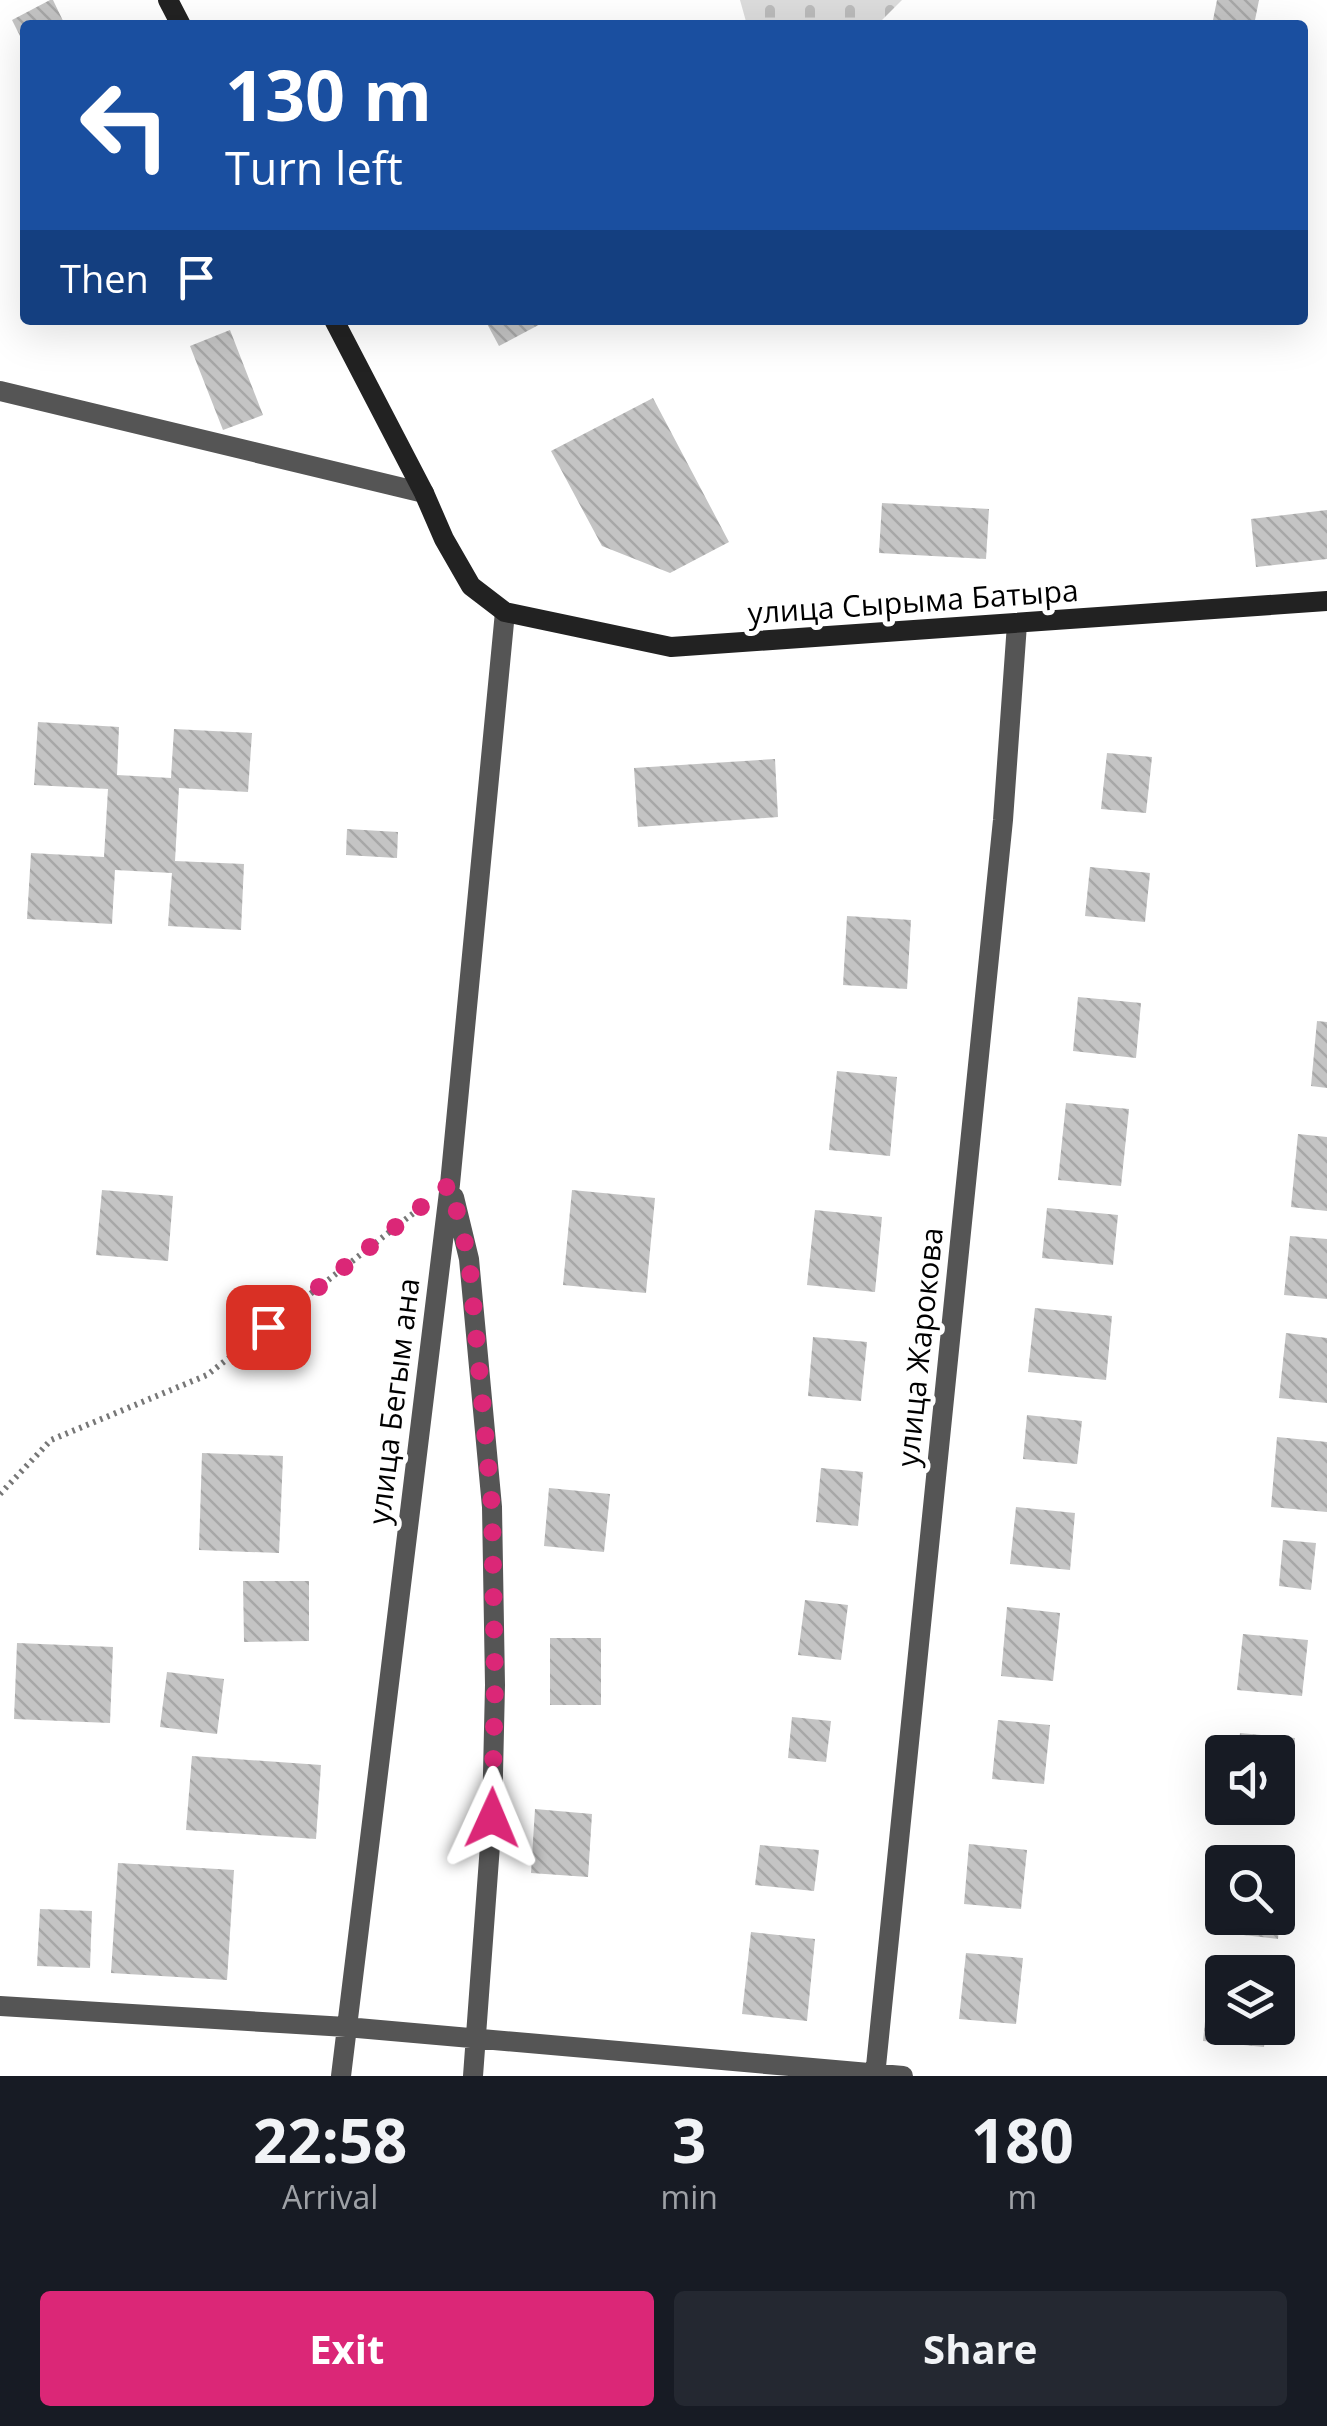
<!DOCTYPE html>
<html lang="en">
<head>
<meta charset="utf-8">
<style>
  :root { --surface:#171b24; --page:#242831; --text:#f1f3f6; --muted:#9ea1a6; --accent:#db2777 }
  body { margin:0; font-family:"Open Sans",sans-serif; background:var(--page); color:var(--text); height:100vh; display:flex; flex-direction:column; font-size:38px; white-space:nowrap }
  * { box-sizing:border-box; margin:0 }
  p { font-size:32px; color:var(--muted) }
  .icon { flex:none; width:55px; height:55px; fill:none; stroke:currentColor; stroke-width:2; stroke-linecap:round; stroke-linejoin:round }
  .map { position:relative; height:2076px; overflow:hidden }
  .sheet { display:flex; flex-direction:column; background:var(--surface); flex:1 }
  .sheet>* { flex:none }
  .hud { position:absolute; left:20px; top:20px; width:1288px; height:305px; border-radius:10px; box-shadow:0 10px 40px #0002; background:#1a4fa0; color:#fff; overflow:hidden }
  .fabs { position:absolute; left:1205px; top:1735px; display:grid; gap:20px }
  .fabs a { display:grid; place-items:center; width:90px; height:90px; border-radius:10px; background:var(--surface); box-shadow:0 10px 40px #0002; font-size:50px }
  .pin { position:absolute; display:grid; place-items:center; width:85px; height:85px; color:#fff; margin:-42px; border-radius:20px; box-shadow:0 5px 15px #0006 }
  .me { position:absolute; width:110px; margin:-55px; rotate:1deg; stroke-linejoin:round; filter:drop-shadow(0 0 8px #0008) }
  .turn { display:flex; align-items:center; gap:35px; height:210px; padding:0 40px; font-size:45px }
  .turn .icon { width:130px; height:130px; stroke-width:2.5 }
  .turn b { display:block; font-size:70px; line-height:85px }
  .then { display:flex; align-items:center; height:95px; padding:0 40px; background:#0003; gap:20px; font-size:38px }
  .eta { display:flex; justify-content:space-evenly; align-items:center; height:170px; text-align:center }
  .eta b { font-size:60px; font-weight:700; line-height:70px }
  .action { display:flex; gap:20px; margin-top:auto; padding:20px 40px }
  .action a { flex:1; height:115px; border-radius:10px; background:var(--accent); color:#fff; font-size:40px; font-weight:700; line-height:115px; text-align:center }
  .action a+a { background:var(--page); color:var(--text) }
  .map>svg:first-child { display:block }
  .cemetery { fill:url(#cemetery-stones) }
  .building { fill:url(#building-back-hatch) }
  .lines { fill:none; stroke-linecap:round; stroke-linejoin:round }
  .path { stroke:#777; stroke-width:6; stroke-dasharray:2.5 5; stroke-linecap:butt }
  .street { stroke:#555; stroke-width:20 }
  .secondary { stroke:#222; stroke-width:20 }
  .route { stroke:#db2777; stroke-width:18; stroke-dasharray:0 32.4 }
  .labels { text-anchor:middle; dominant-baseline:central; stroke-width:10; stroke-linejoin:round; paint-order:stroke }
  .street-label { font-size:30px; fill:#000; stroke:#fff }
</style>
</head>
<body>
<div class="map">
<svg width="1327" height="2076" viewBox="0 0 1327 2076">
  <defs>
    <pattern id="cemetery-stones" width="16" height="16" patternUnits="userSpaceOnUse" patternTransform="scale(2.5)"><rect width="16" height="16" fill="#dcdcdc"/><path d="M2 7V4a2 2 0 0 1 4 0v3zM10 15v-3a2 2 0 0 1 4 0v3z" fill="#bbb"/></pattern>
    <pattern id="building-back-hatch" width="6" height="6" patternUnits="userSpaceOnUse" patternTransform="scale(2.5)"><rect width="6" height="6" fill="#c4c4c4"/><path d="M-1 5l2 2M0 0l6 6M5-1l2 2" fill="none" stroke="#a7a7a7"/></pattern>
  </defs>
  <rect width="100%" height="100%" fill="#fff"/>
  <!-- cemetery -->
  <path class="cemetery" d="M740,0H902L877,25H747Z"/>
  <!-- building -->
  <path class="building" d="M50,0H53L65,25H25V46L12,20Z
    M1217,0H1259L1254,25H1212Z
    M485,320H548L499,346Z
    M230,330L263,415L223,430L190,346Z
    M653,398L729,542L670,573L602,546L551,451Z
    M882,503L989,509L986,559L879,553Z
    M1327,510V559L1256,567L1251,519Z
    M38,722L119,727L117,775L171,778L174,729L252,733L248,792L179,788L175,861L244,864L241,930L168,926L172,873L115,870L112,924L27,919L31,853L104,857L108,789L34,785Z
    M1107,753L1152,757L1146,813L1101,809Z
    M775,759L778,817L638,827L634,768Z
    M347,829L398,832L397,858L346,855Z
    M1090,867L1150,873L1145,922L1085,916Z
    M847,916L911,920L907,989L843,985Z
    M1078,997L1141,1003L1136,1058L1073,1051Z
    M1317,1021L1327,1022V1088L1311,1086Z
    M837,1071L897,1077L890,1156L829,1150Z
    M1066,1103L1129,1109L1121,1186L1058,1180Z
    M1298,1134L1327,1137V1211L1291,1207Z
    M102,1190L173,1196L168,1261L96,1255Z
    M572,1190L655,1198L646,1293L563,1285Z
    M1047,1208L1118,1215L1113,1265L1042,1258Z
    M815,1210L882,1217L875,1292L807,1285Z
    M1290,1236L1327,1239V1299L1284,1295Z
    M1035,1308L1112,1316L1106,1380L1028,1372Z
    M1286,1333L1327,1338V1403L1279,1398Z
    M813,1337L867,1342L861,1401L808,1396Z
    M1027,1415L1082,1421L1077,1464L1023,1459Z
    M1277,1437L1327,1442V1512L1271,1507Z
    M202,1453L283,1456L279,1553L199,1550Z
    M821,1468L863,1472L858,1526L816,1522Z
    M549,1488L610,1494L604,1552L544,1546Z
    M1016,1507L1075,1513L1070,1570L1010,1564Z
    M1283,1540L1316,1543L1311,1590L1279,1586Z
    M243,1581H309V1641L244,1642Z
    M805,1600L848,1605L841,1660L798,1655Z
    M1007,1607L1060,1613L1053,1681L1001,1676Z
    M1243,1634L1308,1640L1302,1696L1237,1690Z
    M550,1638H601V1705H550Z
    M17,1643L113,1647L110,1723L14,1719Z
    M167,1672L224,1679L217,1734L160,1727Z
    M792,1717L831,1721L826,1762L788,1758Z
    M998,1720L1050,1725L1044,1784L992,1779Z
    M1240,1733L1295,1738L1288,1806L1278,1805V1752H1238Z
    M192,1756L321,1765L316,1839L186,1830Z
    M535,1809L592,1814L588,1877L531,1873Z
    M969,1844L1027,1850L1021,1909L964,1904Z
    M760,1845L819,1850L814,1891L755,1885Z
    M118,1863L234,1870L227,1980L111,1973Z
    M1278,1869H1285L1280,1917H1278Z
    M1220,1906H1222V1918H1280L1278,1939L1217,1932Z
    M40,1909L92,1911L90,1968L37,1966Z
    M751,1932L815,1939L807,2021L742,2014Z
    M966,1953L1023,1958L1016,2024L959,2019Z
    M1209,1982L1222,1984V2028H1266L1264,2047L1203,2041Z"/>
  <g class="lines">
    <!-- path -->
    <path class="path" d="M0,1494L51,1440L207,1375L420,1208"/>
    <!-- street -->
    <path class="street" d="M0,391L424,493
      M454,1197L469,1259L492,1507L495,1685L492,1818L473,2076
      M0,2006L346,2027L903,2076
      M341,2076L450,1184L505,612
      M875,2076L1003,820L1017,624"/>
    <!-- secondary -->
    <path class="secondary" d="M168,0L181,25
      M334,320L424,493L444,539L471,586L505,612L671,647L1327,601"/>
  </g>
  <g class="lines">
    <!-- route -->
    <path class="route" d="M268,1327L450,1184L469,1259L492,1507L495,1685L492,1818"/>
  </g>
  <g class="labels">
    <!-- street labels -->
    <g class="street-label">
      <text transform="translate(913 601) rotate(-4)">улица Сырыма Батыра</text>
      <text transform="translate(919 1347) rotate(-84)">улица Жарокова</text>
      <text transform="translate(393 1401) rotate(-83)">улица Бегым ана</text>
    </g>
  </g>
</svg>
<div class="fabs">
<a><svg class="icon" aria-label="sound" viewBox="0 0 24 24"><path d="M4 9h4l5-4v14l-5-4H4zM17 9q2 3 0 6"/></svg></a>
<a><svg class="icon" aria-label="search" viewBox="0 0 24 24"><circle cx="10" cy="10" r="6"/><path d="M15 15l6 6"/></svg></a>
<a><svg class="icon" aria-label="layers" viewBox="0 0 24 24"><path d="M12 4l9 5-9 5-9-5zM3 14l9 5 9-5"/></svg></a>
</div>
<div class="pin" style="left:268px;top:1327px;background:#d93025"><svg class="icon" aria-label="arrive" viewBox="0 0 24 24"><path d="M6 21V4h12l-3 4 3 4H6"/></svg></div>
<svg class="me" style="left:492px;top:1818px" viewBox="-20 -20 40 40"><path d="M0-17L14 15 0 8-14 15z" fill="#db2777" stroke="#fff" stroke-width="4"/></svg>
<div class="hud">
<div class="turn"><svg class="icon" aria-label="left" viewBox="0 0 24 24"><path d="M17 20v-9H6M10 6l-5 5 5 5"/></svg><div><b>130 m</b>Turn left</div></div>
<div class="then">Then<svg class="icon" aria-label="arrive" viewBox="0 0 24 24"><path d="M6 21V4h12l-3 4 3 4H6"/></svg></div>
</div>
</div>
<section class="sheet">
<div class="eta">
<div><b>22:58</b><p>Arrival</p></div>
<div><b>3</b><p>min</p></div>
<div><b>180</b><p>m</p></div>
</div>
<div class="action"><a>Exit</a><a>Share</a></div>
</section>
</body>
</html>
